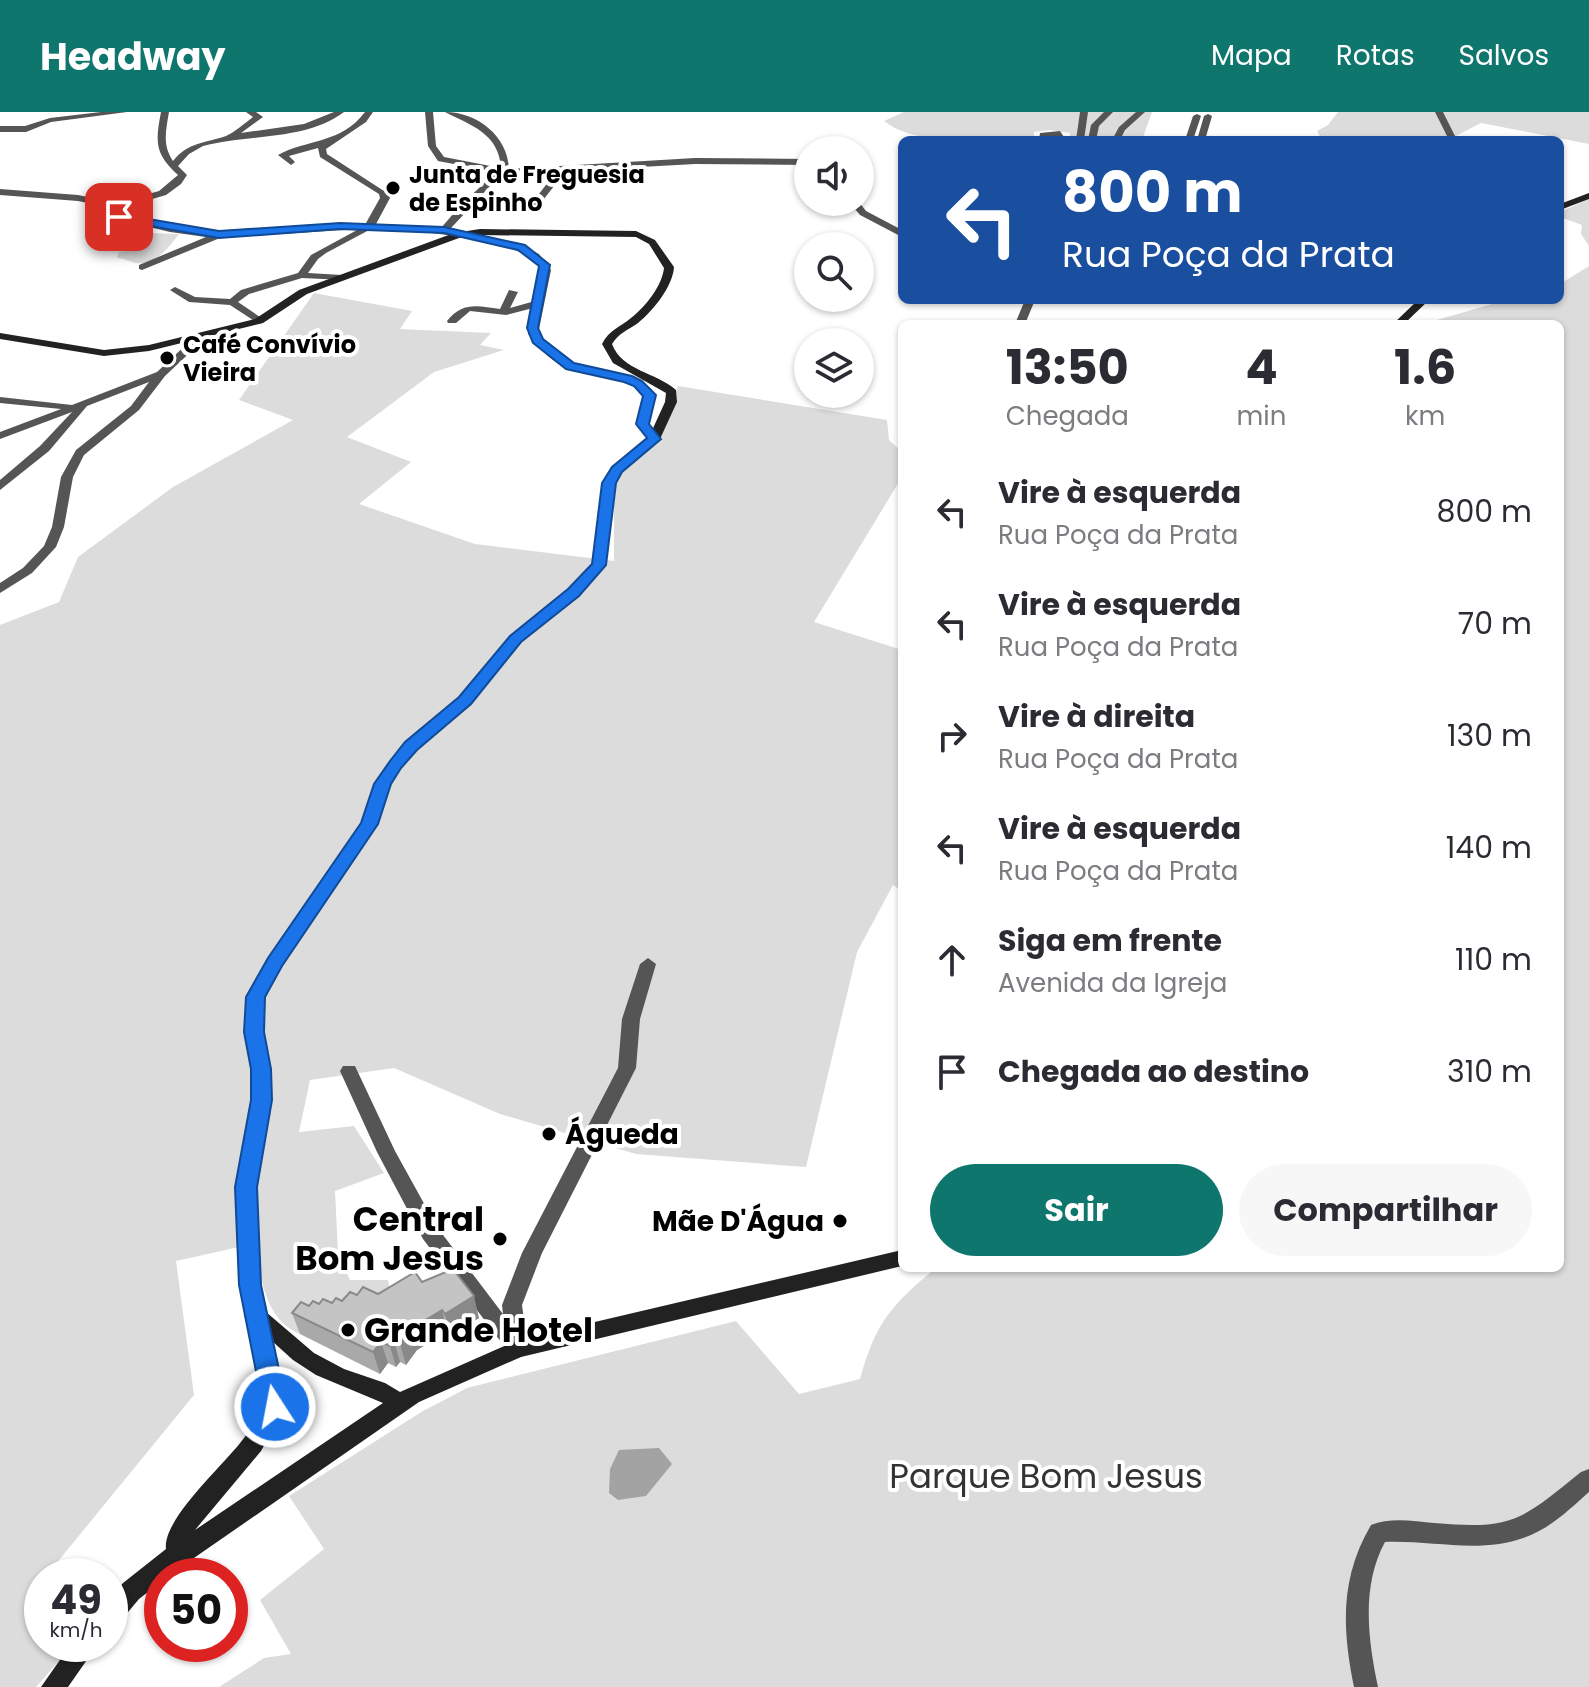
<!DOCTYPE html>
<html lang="pt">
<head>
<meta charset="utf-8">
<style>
  :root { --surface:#fff; --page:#f7f7f7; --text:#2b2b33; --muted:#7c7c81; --accent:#0f766e }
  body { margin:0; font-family:Poppins,sans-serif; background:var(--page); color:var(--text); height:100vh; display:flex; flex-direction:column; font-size:30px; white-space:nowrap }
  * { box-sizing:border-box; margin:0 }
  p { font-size:26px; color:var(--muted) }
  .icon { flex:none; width:44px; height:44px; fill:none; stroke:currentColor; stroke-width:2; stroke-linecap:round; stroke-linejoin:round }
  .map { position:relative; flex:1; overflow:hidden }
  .drawer { position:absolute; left:898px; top:208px; width:666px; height:952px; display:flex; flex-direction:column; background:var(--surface); border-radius:12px; box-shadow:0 2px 6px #0004 }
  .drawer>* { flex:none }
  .top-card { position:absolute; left:898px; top:24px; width:666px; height:168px; border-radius:12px; box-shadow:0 2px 6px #0004; background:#1a4fa0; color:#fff; overflow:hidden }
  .controls { position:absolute; left:794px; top:24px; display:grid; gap:16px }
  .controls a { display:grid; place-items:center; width:80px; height:80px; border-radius:50%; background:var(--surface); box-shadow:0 2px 6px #0004; font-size:40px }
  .speed { position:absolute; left:24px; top:1446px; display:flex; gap:16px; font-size:40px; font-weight:700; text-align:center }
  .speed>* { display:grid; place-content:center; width:104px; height:104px; border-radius:50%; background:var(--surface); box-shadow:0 2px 6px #0004; line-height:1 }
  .speed small { font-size:20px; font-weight:400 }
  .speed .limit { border:12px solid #d22; background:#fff; color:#111 }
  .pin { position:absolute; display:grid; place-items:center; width:68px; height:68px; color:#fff; margin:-34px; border-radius:16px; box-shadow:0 4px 12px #0006 }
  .me { position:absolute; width:88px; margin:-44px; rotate:349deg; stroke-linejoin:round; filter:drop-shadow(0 0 6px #0008) }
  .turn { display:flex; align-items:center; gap:28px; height:168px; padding:0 32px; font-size:36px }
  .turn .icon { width:104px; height:104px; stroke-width:2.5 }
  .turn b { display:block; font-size:56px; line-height:68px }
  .eta { display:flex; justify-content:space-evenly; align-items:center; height:136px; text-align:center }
  .eta b { font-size:48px; font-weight:700; line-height:56px }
  .cta { display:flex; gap:16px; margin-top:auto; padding:16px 32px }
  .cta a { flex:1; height:92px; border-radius:48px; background:var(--accent); color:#fff; font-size:32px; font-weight:700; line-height:92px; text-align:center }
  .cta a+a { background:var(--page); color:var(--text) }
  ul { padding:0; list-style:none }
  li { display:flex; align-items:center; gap:24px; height:112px; padding:0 32px }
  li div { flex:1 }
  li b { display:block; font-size:30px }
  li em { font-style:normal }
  header { display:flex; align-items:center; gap:48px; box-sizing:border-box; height:112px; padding:0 40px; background:var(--accent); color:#fff }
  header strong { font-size:38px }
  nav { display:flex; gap:44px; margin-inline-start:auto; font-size:28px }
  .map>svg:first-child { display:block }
  .green { fill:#dcdcdc }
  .water { fill:#a3a3a3 }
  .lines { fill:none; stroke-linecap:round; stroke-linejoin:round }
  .street { fill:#555; fill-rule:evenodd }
  .secondary { fill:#222; fill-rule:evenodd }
  .wall { fill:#a9a9a9 }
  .shaded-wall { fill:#898989 }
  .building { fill:#c4c4c4; stroke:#898989; stroke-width:2 }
  .route { fill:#1a73e8; stroke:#114b97; stroke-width:2 }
  .poi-dot { fill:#000; stroke:#fff; stroke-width:3 }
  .labels { text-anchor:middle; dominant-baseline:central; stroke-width:8; stroke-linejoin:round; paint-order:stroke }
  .far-poi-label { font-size:24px; font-weight:bold; fill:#000; stroke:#fff; text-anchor:start }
  .poi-label { font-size:28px; font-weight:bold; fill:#000; stroke:#fff; text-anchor:start }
  .near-poi-label { font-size:34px; font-weight:bold; fill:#000; stroke:#fff; text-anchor:end }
  .near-park-label { font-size:34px; fill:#333; stroke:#fff }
</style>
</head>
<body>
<header>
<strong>Headway</strong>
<nav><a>Mapa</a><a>Rotas</a><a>Salvos</a></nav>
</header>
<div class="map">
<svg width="1589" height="1575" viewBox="0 0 1589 1575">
  <rect width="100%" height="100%" fill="#fff"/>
  <!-- green -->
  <path class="green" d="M904,0H1152L1142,28H1070V21L1049,18L1034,20V28C991,28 918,36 884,9Z
    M1338,0H1589V32L1481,11L1448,28H1322L1317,19L1328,13Z
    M1589,87V134L1581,122L1582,113L1560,105V100Z
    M148,121L179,122C169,135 155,154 136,151C130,150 124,146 117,146L119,140L127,139Z
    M1589,154V1575H219L264,1546L291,1542L260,1488L324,1437L289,1384L423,1299L467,1276L736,1209L799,1282L860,1267C876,1210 891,1193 936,1156H1560V212H1423L1506,188H1560V172Z
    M314,181L412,199L400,217L491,221L480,233L504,238L434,260L347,325L411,350L359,392L475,432L614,449V373L624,357L659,329L678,274L887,308L889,328L902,340V365L814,510L902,538V779L893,773L857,840L806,1055L636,1042L500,1002L394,956L310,968L299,1020L354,1014L384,1061L335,1079L338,1141L350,1168H388L390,1178L309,1212L300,1222C265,1208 259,1164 257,1131L176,1149L194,1283L46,1464H42L32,1481L42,1487V1532H74L36,1575H0V513L59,490L78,445L173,375L293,308L239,288Z"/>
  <!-- water -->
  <path class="water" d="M659,1336L672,1352L646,1384L618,1388L609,1381L610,1357L619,1338Z"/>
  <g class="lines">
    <!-- street -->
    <path class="street" d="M101,0H127L51,10L26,20H0V14H25L50,6Z
      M161,0H169C166,18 162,33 173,49C188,30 206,31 226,24C235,20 245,11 253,5L246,0H256L263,5L241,21L304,12L334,0H344C306,29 247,22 203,34L189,42L178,54L187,63L181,72L166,83L121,96L120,100L122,103C160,113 198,121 237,120C281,119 323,110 366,111L380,86L379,82L320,45L318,36L289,44L295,50L291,53L278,43C307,27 341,32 365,0H373L366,10L326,37L327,42L387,81L390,86L376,112L441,116L460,94L496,60L438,49L428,34L425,0H433L436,34L444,45L501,56C499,21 470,13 445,0C477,0 508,24 509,57L695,46L808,47V53L695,52L550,60L558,69L533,101L467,99L450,117L518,132L539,142L551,158L538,222C549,234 562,248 577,253C604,263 642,255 655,286L649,312L660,327L654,330L650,329L637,312L644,289L640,277C621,265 600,266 578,260C557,255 541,239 528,222L533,196L506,203L470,199L456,211H448L447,209C463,189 478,194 500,197L509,178L518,180L510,196L535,189L541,158L532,146L511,136L485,128L417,119L371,117L326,141L318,147L308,161L342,163L345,164V168L302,166L249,182L238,190L263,207L264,209L259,212L230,193L189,190L170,178L175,175L195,185L230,187L241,178L298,161L311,143L359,117L220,126L142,158L139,157V153L206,125L170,120L116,107L110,100L112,96L78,89L0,83V77L78,83L117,91L159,79L178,63C155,42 155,31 161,0ZM541,60L549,69L528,96L472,94C501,62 497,63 541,60Z
      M1080,0H1088L1084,28H1076Z
      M1104,0H1113L1099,14L1096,28H1088L1091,13Z
      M1136,0H1145L1125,18L1120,28H1112L1119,15Z
      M1435,0H1443L1457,28H1449Z
      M1197,2L1201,4L1193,28H1185L1193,4Z
      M1208,2L1212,4L1205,28H1197L1204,4Z
      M1060,19L1066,28H1058L1057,25L1039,28L1040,21Z
      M849,90H859L866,99L902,118V125L860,103Z
      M1025,188H1035L1025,212H1015Z
      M192,223L201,225L199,232L165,264L139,298L84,343L73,365L64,415L56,435L32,461L0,481V471L23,456L44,434L52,415L61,365L76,338L131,294L149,270L87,294L49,339L0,378V368L40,334L72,300L0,327V320L61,297L0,291V285L72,293L157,260L190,229Z
      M648,846L656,852L640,907L636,956L542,1141L522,1193L528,1237L525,1243L518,1246L511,1243L423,1127L377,1040L340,959L343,954H355L395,1039L437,1115L503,1202L502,1193L522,1141L618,956L622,907L640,852Z
      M1589,1357V1380C1573,1394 1558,1409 1539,1419C1490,1445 1438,1428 1385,1430C1361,1474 1368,1528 1378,1575H1354C1342,1516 1340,1466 1371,1413C1390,1405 1414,1409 1434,1411C1514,1418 1521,1408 1581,1360Z"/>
    <!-- secondary -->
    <path class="secondary" d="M1589,81V87L1560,98V92Z
      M480,117L636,119L655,128L674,155C673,174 653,199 638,211C628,218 619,221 612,232C622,259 656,260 676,278L677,290L660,327L622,360L615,371L605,453L578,484L520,530L470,592L416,637L401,655L390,672L377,712L281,854L264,885L263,920L270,957V988L255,1075L260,1173L266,1200L314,1241L344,1257L385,1271L400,1280L518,1228L902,1138V1154L521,1245L419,1290L168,1464H162V1469L139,1487L118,1512L110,1515V1486L123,1471L166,1437C162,1407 226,1351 244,1326C252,1316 258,1305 264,1294L248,1210L244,1204L246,1201L240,1173L237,1075L252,988V957L245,920L248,885L268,847L362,711L376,672L391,649L406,631L460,586L510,524L568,478L593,452L603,371L613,356L649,325L665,290L666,281L613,251L602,232C609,218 620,215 631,206C646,194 662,174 664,156L649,132L636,125L480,123L459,126L307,182L263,211L149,239L104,244L0,227V221L104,238L149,233L255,207L299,178L454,121ZM272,1229L293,1248L316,1263L383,1291L195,1418L261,1339L286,1295Z
      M1418,188H1429L1404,212H1393Z
      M71,1532H98L68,1575H41Z"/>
  </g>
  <!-- wall -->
  <path class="wall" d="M94,101L134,103L139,120L120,128L99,118Z
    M422,1170L479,1206L450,1224L447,1220L417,1238L406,1253L400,1250L396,1255L388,1251L380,1262L300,1222L292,1201L309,1194L342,1189L357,1183L378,1182Z"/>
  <!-- shaded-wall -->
  <path class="shaded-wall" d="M134,103L139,120L120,128L115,110Z
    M474,1184L479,1206L450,1224L445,1202Z
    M442,1198L447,1220L417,1238L406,1253L400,1232L411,1217Z
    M394,1229L400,1250L396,1255L390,1234Z
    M381,1230L388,1251L380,1262L373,1240Z"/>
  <!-- building -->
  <path class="building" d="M109,95L134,103L115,110L94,101Z
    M453,1157L474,1184L445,1202L442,1198L411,1217L400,1232L394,1229L390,1234L381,1230L373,1240L292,1201L301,1190L309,1194L313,1189L319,1192L323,1187L332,1191L336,1186L342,1189L350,1180L357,1183L363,1175L378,1182L415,1160L422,1170Z"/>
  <!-- route -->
  <path class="route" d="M119,102L219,119L340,111L444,115L525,133L550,153L538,216L543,227L574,251L632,264L642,269L656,283L649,312L661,327L622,360L616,371L606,453L579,484L521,530L471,592L417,638L401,656L391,672L378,712L282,854L265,885L264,920L271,957L272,988L257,1075L261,1173L287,1295L284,1303L275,1306L267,1303L263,1295L239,1173L235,1075L251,988V957L244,920L246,885L268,846L361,711L374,672L390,649L405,630L459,585L510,524L568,477L592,452L602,371L612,355L647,326L636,312L643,284L634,274L624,270L566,257L533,231L527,216L539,154L518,138L444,121L340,117L219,126L115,108V103Z"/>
  <!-- markers -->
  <g class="poi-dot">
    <circle cx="393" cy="76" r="8"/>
    <circle cx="167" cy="246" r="8"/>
    <circle cx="549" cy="1022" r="8"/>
    <circle cx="840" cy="1109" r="8"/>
    <circle cx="500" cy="1127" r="8"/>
    <circle cx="348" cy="1218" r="8"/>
  </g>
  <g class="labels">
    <!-- far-poi labels -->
    <g class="far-poi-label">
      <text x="409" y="62">Junta de Freguesia<tspan x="409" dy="28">de Espinho</tspan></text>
      <text x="183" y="232">Café Convívio<tspan x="183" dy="28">Vieira</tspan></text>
    </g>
    <!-- poi labels -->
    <g class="poi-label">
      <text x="565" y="1022">Águeda</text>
      <text x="824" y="1109" text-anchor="end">Mãe D'Água</text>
    </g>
    <!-- near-poi labels -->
    <g class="near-poi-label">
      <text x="484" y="1107">Central<tspan x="484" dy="39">Bom Jesus</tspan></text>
      <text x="364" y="1218" text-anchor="start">Grande Hotel</text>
    </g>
    <!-- near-park labels -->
    <g class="near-park-label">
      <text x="1046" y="1364">Parque Bom Jesus</text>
    </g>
  </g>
</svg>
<div class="controls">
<a><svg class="icon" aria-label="sound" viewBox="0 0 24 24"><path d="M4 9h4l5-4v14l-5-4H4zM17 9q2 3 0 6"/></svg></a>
<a><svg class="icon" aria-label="search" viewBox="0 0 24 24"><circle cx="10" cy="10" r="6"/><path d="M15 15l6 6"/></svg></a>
<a><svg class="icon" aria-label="layers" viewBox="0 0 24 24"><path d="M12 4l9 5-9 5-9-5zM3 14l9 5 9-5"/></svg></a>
</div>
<div class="speed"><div>49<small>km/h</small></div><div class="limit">50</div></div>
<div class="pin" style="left:119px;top:105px;background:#d93025"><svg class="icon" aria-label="arrive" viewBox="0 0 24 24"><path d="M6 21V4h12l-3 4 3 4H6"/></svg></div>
<svg class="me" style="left:275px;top:1295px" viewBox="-20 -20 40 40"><circle r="17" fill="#1a73e8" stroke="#fff" stroke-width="3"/><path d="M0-11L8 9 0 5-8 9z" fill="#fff"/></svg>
<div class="top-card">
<div class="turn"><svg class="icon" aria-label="left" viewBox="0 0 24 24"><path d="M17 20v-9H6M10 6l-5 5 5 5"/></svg><div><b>800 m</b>Rua Poça da Prata</div></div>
</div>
<section class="drawer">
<div class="eta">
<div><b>13:50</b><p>Chegada</p></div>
<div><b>4</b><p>min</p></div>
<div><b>1.6</b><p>km</p></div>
</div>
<ul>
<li><svg class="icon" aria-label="left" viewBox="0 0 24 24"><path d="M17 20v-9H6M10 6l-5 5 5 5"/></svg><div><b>Vire à esquerda</b><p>Rua Poça da Prata</p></div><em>800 m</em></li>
<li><svg class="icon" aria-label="left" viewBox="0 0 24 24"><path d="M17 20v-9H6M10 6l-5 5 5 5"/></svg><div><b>Vire à esquerda</b><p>Rua Poça da Prata</p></div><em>70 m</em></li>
<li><svg class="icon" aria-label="right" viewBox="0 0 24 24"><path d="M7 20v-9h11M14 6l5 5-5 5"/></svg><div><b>Vire à direita</b><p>Rua Poça da Prata</p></div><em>130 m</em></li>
<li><svg class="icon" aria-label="left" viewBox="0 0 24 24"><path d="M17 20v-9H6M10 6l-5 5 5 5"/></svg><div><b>Vire à esquerda</b><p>Rua Poça da Prata</p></div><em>140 m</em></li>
<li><svg class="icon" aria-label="ahead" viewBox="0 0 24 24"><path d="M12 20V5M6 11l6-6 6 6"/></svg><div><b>Siga em frente</b><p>Avenida da Igreja</p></div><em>110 m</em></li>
<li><svg class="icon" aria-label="arrive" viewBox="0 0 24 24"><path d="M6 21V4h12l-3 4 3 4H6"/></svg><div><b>Chegada ao destino</b></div><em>310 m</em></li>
</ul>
<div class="cta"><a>Sair</a><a>Compartilhar</a></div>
</section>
</div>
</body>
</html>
